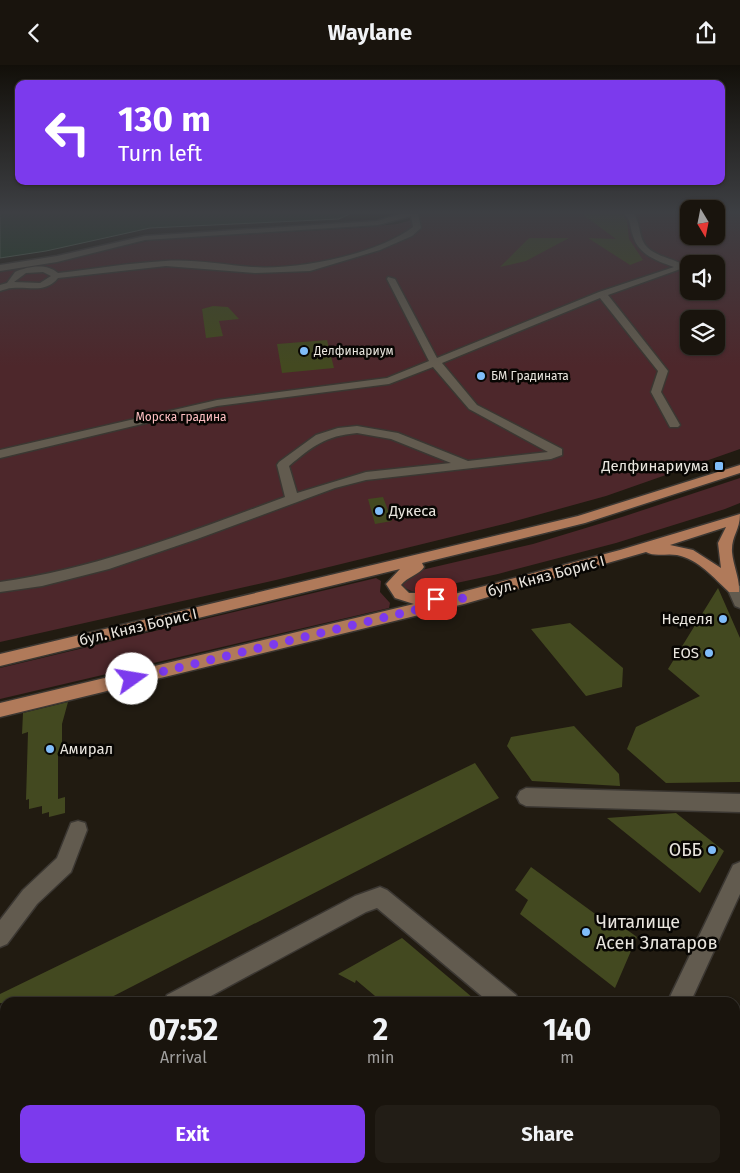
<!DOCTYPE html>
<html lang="en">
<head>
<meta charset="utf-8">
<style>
  :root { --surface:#19140d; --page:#221d16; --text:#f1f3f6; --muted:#9f9e9d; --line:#37332e; --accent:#7c3aed }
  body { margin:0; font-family:"Fira Sans",sans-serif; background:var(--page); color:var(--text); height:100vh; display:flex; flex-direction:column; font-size:19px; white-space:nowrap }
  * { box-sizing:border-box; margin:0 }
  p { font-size:16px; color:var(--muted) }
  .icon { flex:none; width:28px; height:28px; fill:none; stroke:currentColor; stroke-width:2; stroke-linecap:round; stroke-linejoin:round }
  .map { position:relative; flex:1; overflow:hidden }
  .panel { position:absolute; left:0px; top:932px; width:740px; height:176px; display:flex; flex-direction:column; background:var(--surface); border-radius:15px 15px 0 0; box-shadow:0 1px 4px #0004,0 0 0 1px var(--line) }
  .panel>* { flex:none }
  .top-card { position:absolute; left:15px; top:15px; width:710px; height:105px; border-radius:10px; box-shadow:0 1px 4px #0004,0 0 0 1px var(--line); background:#7c3aed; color:#fff; overflow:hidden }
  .needle { width:32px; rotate:170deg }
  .fabs { position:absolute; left:680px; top:135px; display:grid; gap:10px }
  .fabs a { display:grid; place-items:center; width:45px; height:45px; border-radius:10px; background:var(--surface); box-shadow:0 1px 4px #0004,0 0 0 1px var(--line); font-size:25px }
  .pin { position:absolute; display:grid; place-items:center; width:42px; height:42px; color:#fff; margin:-21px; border-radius:10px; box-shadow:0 2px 8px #0006 }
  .me { position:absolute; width:55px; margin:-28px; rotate:77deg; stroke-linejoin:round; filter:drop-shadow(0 0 4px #0008) }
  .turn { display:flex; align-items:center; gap:18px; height:105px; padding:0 20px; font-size:22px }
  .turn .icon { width:65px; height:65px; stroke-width:2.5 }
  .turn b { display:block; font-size:35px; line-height:42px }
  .eta { display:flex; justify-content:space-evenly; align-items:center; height:85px; text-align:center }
  .eta b { font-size:30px; font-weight:700; line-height:35px }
  .button { display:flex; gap:10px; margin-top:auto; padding:10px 20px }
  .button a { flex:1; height:58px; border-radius:10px; background:var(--accent); color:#fff; font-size:20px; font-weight:700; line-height:58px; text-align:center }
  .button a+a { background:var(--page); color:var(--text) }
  header { display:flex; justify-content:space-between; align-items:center; height:65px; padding:0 20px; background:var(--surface); font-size:22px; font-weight:700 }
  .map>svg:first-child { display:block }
  .green { fill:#4d272b; fill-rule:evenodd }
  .water { fill:#1d3e24; stroke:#5a705c }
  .building { fill:#434920 }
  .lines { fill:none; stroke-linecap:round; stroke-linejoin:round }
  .minor-casing { stroke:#3b3732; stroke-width:3 }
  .major-casing { stroke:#3b3732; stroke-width:3 }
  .minor { fill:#625b4f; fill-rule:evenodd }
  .major { fill:#b07a5a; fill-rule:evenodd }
  .route { stroke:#7c3aed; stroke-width:9; stroke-dasharray:0 16.2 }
  .poi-dot { fill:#80bdfa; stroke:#080603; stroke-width:2 }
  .labels { text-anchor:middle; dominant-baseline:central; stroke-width:5; stroke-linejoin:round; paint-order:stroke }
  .far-poi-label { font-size:12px; fill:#e9e5de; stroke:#080603; text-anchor:start }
  .far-park-label { font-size:12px; fill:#fdbec1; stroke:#080603 }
  .poi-label { font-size:15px; fill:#e9e5de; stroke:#080603; text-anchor:end }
  .street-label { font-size:15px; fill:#e9e5de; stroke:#080603 }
  .near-poi-label { font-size:18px; fill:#e9e5de; stroke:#080603; text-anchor:end }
</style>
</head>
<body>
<header><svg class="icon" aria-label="back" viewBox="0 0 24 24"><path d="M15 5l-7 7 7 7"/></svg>Waylane<svg class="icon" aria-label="share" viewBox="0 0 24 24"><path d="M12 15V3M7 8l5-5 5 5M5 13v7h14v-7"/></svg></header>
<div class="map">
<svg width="740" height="1108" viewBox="0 0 740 1108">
  <rect width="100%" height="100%" fill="#211b11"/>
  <!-- green -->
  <path class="green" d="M432,146H689V171H716V146H740V384L606,431L508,458L276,515L0,577V206L39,200L152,175L356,163L397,159L419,153L421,147L428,149ZM689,199H716V226H689ZM689,254H716V281H689Z
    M740,413V438L725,444L616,478L498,509L415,527C408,525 403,523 401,516L413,507L533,479L622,452Z
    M376,513L381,516L380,527L390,538L389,543L0,634V603Z
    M289,1104H566L572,1108H291Z"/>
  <!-- water -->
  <path class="water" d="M0,146H356L339,154L150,163L46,186L0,193Z"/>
  <!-- building -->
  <path class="building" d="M578,146H616L624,151L627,156L629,174L643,195L630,200L588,173L616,174Z
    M529,173H569L526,196L500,202Z
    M213,241L228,242L239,254L219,256L223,271L206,273L202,244Z
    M327,275L334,303L282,308L277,279Z
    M383,432L392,456L375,459L368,434Z
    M718,523L740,573V717L666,718L627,684L636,662L700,631L668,604Z
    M570,558L623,603L622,622L586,631L531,564Z
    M68,637L62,659V687L58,688V734L65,732V748L49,752V747L42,749V741L29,744V734L26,735L28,667L22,669L23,648Z
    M574,661L619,709L620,721L532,716L507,681L511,672Z
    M475,698L499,733L100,938H0V929Z
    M676,748L724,786L700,828L607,753Z
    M531,802L613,862L616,857L637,872L615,923L520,849L528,835L515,825Z
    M402,873L479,938H411L403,931L398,938H388L384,934L381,936L356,915L355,918L338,909Z"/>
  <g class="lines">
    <defs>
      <path id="minor" d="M410,146H423L418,149L421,163L412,171L380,185L310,206L255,208L166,201L58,213C45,229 29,221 12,223C8,223 4,225 0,226V220L7,218L15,207C28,201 47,198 58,208C94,204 129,198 165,196C193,194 224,200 252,202C298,205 376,190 413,162L411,151L378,160L145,175L57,197L0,206V200L57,191L145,171L377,156ZM43,207L51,211L40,218L14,217L26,208Z
        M622,146H631C642,156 637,171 647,182C658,193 675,193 686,202L608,230L668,306L661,327L680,360L678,362H670L651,327L658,306L600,233L442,298L477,340L562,384V390L551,394L366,415L335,423L197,474L109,504L42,521L0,527V517C99,503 192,466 285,432L277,400L279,397L316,370L338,363L357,361L398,368L468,396L548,387L469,344L433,302L389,319L217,341L0,393V385L217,335L387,313L429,296L387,214L388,212L395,214L437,293L599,227L674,202C657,196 639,190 633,171C629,159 632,156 622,146ZM357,368L391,374L451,398L366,407L297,428L289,401C313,381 325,371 357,368Z
        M734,518L740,521V543L735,541L727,523L729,519Z
        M526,723L740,729V747L526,741L520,738L517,732L520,726Z
        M78,756L85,758L87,765L71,807L37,839L7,879L0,882V855L23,825L57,793L71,758Z
        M740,797V829L690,938H667L733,800Z
        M380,822L387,825L516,930L519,938H490L377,843L366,847L198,938H164L167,930L355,831Z
        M5,1015V1040L0,1042V1017Z
        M137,1104H164L166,1108H139Z
        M588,1104H614L612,1108H586Z"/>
      <path id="major" d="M740,400V408L585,458L422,498L424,502C420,509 407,512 401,520L409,528H437L443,532L620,485L740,449C740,466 731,471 732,487C733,500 740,514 739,527H729C714,513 698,494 677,490C667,488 654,492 646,487L464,539L0,652V638L414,539L395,533L386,519L400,504L0,601V589L578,451ZM726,462L718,478L721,503L693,485L670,480Z"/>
    </defs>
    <!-- minor casing -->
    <use href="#minor" class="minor-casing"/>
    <!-- major casing -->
    <use href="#major" class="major-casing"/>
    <!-- minor -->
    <use href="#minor" class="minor"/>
    <!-- major -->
    <use href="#major" class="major"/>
  </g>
  <!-- sky -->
  <linearGradient id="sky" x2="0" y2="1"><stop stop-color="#120f09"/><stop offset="0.49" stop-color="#3d3f43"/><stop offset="1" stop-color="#3d3f43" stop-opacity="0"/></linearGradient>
  <rect width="740" height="301" fill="url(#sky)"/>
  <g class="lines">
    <!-- route -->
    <path class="route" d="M132,614L464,533L436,534"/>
  </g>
  <!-- markers -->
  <g class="poi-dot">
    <circle cx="304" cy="286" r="5"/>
    <circle cx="481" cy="311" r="5"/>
    <rect x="714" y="396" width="10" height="10" rx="2.5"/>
    <circle cx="379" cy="446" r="5"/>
    <circle cx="723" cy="554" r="5"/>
    <circle cx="709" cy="588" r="5"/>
    <circle cx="50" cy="684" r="5"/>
    <circle cx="712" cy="785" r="5"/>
    <circle cx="586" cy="867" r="5"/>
  </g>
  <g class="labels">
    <!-- far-poi labels -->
    <g class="far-poi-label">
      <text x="314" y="286">Делфинариум</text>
      <text x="491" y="311">БМ Градината</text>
    </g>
    <!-- far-park labels -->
    <g class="far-park-label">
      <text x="181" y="352">Морска градина</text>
    </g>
    <!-- poi labels -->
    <g class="poi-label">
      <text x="709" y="401">Делфинариума</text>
      <text x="389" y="446" text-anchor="start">Дукеса</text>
      <text x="713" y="554">Неделя</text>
      <text x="699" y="588">EOS</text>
      <text x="60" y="684" text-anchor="start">Амирал</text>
    </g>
    <!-- street labels -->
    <g class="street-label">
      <text transform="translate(546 511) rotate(-15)">бул. Княз Борис I</text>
      <text transform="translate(138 562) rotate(-13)">бул. Княз Борис I</text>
    </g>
    <!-- near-poi labels -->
    <g class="near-poi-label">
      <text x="702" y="785">ОББ</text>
      <text x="596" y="857" text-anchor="start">Читалище<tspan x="596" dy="21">Асен Златаров</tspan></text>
    </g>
  </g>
</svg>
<div class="fabs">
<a><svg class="needle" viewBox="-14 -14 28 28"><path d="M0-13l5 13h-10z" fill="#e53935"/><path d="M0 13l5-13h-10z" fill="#9f9e9d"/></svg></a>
<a><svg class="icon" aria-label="sound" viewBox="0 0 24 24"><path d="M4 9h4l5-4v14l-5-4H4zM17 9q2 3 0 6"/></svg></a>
<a><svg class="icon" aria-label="layers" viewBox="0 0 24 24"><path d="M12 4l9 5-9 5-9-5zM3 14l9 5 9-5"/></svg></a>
</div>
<div class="pin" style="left:436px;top:534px;background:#d93025"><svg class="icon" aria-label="arrive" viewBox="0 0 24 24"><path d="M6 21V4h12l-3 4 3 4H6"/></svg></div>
<svg class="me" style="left:132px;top:614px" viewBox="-20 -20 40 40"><circle r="19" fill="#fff"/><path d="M0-13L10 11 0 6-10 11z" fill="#7c3aed"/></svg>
<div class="top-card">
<div class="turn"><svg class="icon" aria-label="left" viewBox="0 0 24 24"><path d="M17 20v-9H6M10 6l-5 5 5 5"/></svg><div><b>130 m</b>Turn left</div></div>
</div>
<section class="panel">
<div class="eta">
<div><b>07:52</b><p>Arrival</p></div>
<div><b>2</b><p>min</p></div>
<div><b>140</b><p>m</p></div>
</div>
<div class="button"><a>Exit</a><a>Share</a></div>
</section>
</div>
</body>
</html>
